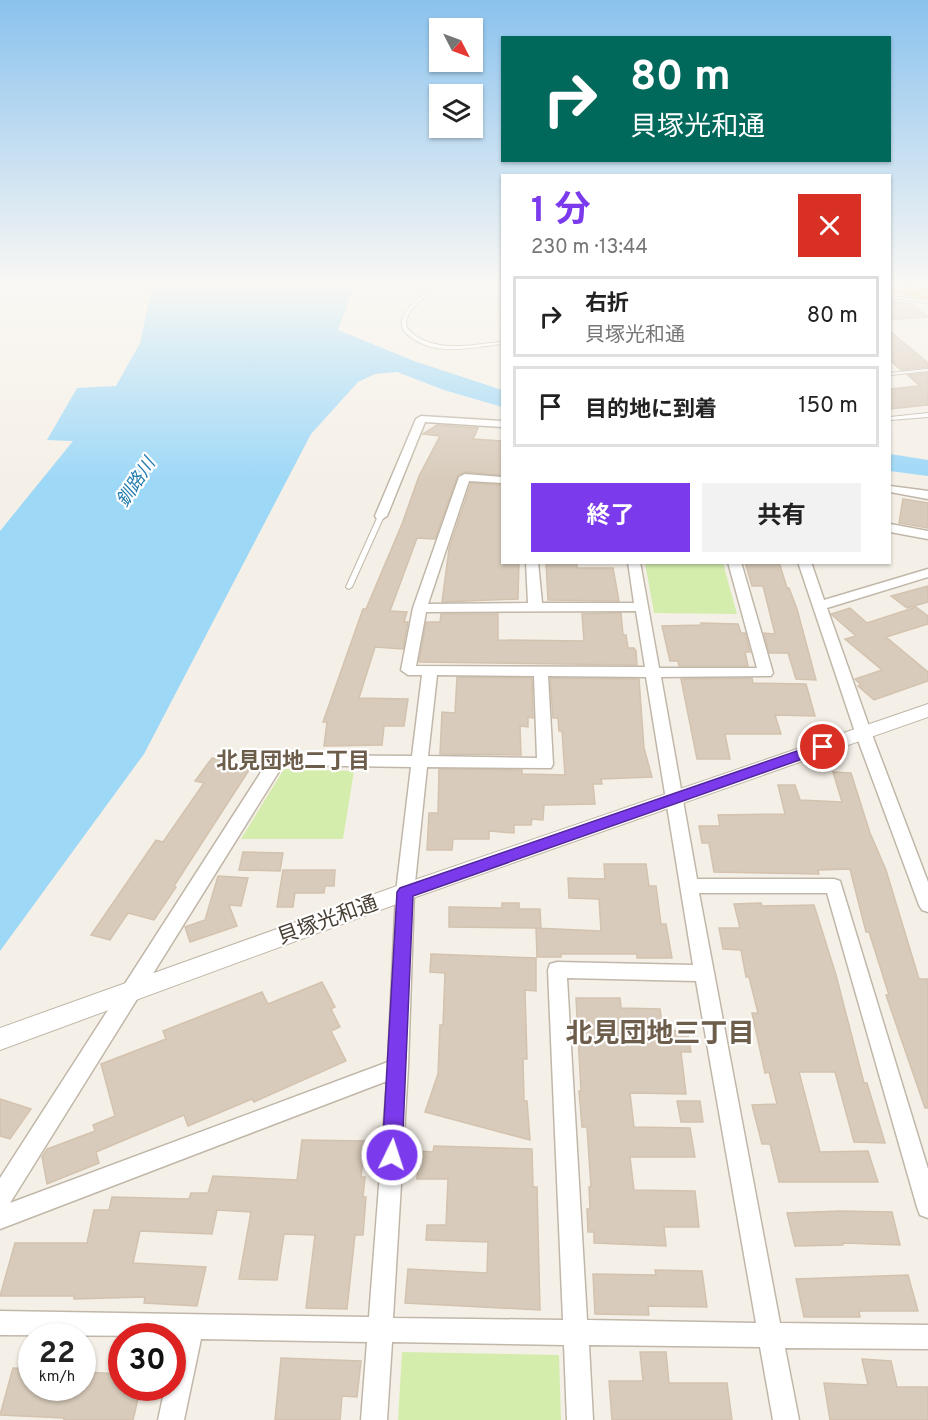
<!DOCTYPE html>
<html lang="ja">
<head>
<meta charset="utf-8">
<style>
  :root { --surface:#fff; --page:#f2f2f2; --text:#222; --muted:#767676; --line:#e0e0e0; --accent:#7c3aed }
  body { margin:0; font-family:Overpass,"Noto Sans JP",sans-serif; background:var(--page); color:var(--text); height:100vh; display:flex; flex-direction:column; font-size:22px; white-space:nowrap }
  * { box-sizing:border-box; margin:0 }
  p { font-size:20px; color:var(--muted) }
  .icon { flex:none; width:33px; height:33px; fill:none; stroke:currentColor; stroke-width:2; stroke-linecap:round; stroke-linejoin:round }
  .map { position:relative; flex:1; overflow:hidden }
  .side { position:absolute; left:501px; top:174px; width:390px; height:390px; display:flex; flex-direction:column; background:var(--surface); border-radius:0px; box-shadow:0 2px 4px #0004 }
  .side>* { flex:none }
  .banner { position:absolute; left:501px; top:36px; width:390px; height:126px; border-radius:0px; box-shadow:0 2px 4px #0004; background:#00695c; color:#fff; overflow:hidden }
  .needle { width:39px; rotate:132deg }
  .controls { position:absolute; left:429px; top:18px; display:grid; gap:12px }
  .controls a { display:grid; place-items:center; width:54px; height:54px; border-radius:0px; background:var(--surface); box-shadow:0 2px 4px #0004; font-size:30px }
  .speed { position:absolute; left:18px; top:1323px; display:flex; gap:12px; font-size:30px; font-weight:700; text-align:center }
  .speed>* { display:grid; place-content:center; width:78px; height:78px; border-radius:50%; background:var(--surface); box-shadow:0 2px 4px #0004; line-height:1 }
  .speed small { font-size:15px; font-weight:400 }
  .speed .limit { border:9px solid #d22; background:#fff; color:#111 }
  .pin { position:absolute; display:grid; place-items:center; width:51px; height:51px; color:#fff; margin:-26px; border:3px solid #fff; border-radius:50%; box-shadow:0 2px 6px #0007 }
  .me { position:absolute; width:66px; margin:-33px; rotate:4deg; stroke-linejoin:round; filter:drop-shadow(0 0 4px #0008) }
  .turn { display:flex; align-items:center; gap:21px; height:126px; padding:0 30px; font-size:27px }
  .turn .icon { width:78px; height:78px; stroke-width:2.5 }
  .turn b { display:block; font-size:42px; line-height:51px }
  .round { display:grid; place-items:center; flex:none; width:63px; height:63px; border-radius:0px; background:var(--page) }
  .overview { display:flex; align-items:center; justify-content:space-between; height:102px; padding:0 30px }
  h1 { font-size:36px; font-weight:700; line-height:45px; color:var(--accent) }
  .action { display:flex; gap:12px; margin-top:auto; padding:12px 30px }
  .action a { flex:1; height:69px; border-radius:0px; background:var(--accent); color:#fff; font-size:24px; font-weight:700; line-height:69px; text-align:center }
  .action a+a { background:var(--page); color:var(--text) }
  ul { padding:0; list-style:none }
  li { display:flex; align-items:center; gap:18px; height:81px; margin:0 12px 9px; padding:0 18px; border:3px solid var(--line); border-radius:0px }
  li div { flex:1 }
  li b { display:block; font-size:22px }
  li em { font-style:normal }
  .map>svg:first-child { display:block }
  .green { fill:#d4edac }
  .water { fill:#9ed8f7 }
  .building { fill:#d8cbbb; stroke:#d3c2ae; stroke-width:1.5 }
  .lines { fill:none; stroke-linecap:round; stroke-linejoin:round }
  .service-casing { stroke:#c1b7a9; stroke-width:2 }
  .minor-casing { stroke:#c1b7a9; stroke-width:3 }
  .tertiary-casing { stroke:#c1b7a9; stroke-width:2 }
  .trunk-casing { stroke:#eb982b; stroke-width:2 }
  .service { fill:#fff; fill-rule:evenodd }
  .minor { fill:#fff; fill-rule:evenodd }
  .tertiary { fill:#fff; fill-rule:evenodd }
  .trunk { fill:#ffce7f; fill-rule:evenodd }
  .route { fill:#7c3aed; stroke:#51269a; stroke-width:1.5 }
  .labels { text-anchor:middle; dominant-baseline:central; stroke-width:4.5; stroke-linejoin:round; paint-order:stroke }
  .far-water-label { font-size:18px; font-style:italic; fill:#227cae; stroke:#fff }
  .street-label { font-size:21px; fill:#494035; stroke:#fff }
  .neighbourhood-label { font-size:22px; font-weight:bold; fill:#6d5d4b; stroke:#fff }
  .near-neighbourhood-label { font-size:27px; font-weight:bold; fill:#6d5d4b; stroke:#fff }
</style>
</head>
<body>
<div class="map">
<svg width="928" height="1420" viewBox="0 0 928 1420">
  <rect width="100%" height="100%" fill="#f5f0e7"/>
  <!-- green -->
  <path class="green" d="M645,563H723L737,614L654,613Z
    M284,769L354,771L343,839H241Z
    M402,1352L559,1355L561,1420H398Z"/>
  <!-- water -->
  <path class="water" d="M153,283H355L338,330L414,361L502,390V407L444,390L397,372L375,374L358,382L311,434L144,754L0,951V531L73,441L47,440L77,388L116,386L140,343Z
    M890,454L928,460V476L890,471Z"/>
  <!-- building -->
  <path class="building" d="M904,302L910,303L928,317L890,320V303Z
    M890,331L928,363V367L901,370L890,360Z
    M928,373V405L890,409V389L920,386L908,375Z
    M437,425L478,428L473,439L502,441V475L465,472L458,475L435,539L417,538L390,611L407,612L404,622H408L403,649L375,647L359,698L408,699L404,726H384L382,745L324,746L327,722H323L363,609H366L402,524L419,476L440,436L423,434Z
    M471,483L502,485V562H519L518,599L442,602L449,549Z
    M903,499L928,503V528L899,523Z
    M546,562H577V568H613L619,601L548,600Z
    M745,562H779L787,588H789L797,609L816,680L796,679L788,653H769L764,633L775,634L763,586H752Z
    M928,586V602L907,608L891,596Z
    M916,607L928,616V624L886,637L928,672V681L874,700L858,686L861,685L855,679L882,670L845,639L856,636L831,614L850,608L867,623Z
    M621,613L623,635H626L628,648H634L636,651L637,665L419,662L426,622H440L441,614H498V640L584,641L582,614Z
    M701,623L738,624L741,633H745L750,652H745L748,666H679L678,661H670L662,626L702,625Z
    M457,677L532,678L533,718L528,717V727L520,726L521,755L440,754L442,712L455,713Z
    M550,678L639,679L644,748L652,777L601,779L602,784H593L595,804L544,805L543,820L532,819L531,825H514V833L489,831V839H453L452,850H427L429,813H438L439,769L522,770V774L565,775L562,731H559L558,718H553Z
    M752,678L753,683L806,684L815,716L775,715L781,734H725L730,759H697L681,679Z
    M212,758L251,767L174,886L176,887L154,920L128,913L110,940L91,935L156,840L163,842L204,783L195,781Z
    M833,772L851,773L870,833L886,870L919,979H928V1108H925L886,995H889L869,932H866L850,869L818,870L819,874L714,872L709,843H702L699,826H720L718,815L785,814L778,785H795L800,800L842,802Z
    M243,852L283,853L280,871L239,870Z
    M604,864H646L649,886H656L661,924H666L672,958H637V954H561V957H537L536,928L601,931L599,899L569,898L568,878L605,879Z
    M283,870H335L334,886H325L324,893H295L293,907H277Z
    M218,876L248,878L241,906L229,905L237,926L190,942L185,927L205,920Z
    M502,903H519V909H540L541,928L449,927V907L502,908Z
    M761,903L762,906L814,905L836,975L864,1083H867L885,1143L854,1142L835,1072H799L820,1152L868,1151L878,1182H779L770,1144H762L752,1105L777,1104L769,1072L765,1073L752,1013H758L749,977H746L741,950L723,949L719,928H740L734,904Z
    M431,954L536,958V991L525,990L527,1059H523L524,1101H527L530,1140L425,1112L438,1074L440,1025H443L445,973L430,972Z
    M322,982L335,1007L331,1009L340,1027L331,1031L346,1061L254,1102L252,1099L188,1126L184,1115L96,1152L99,1163L47,1184L42,1157L47,1149L95,1131L93,1125L115,1116L101,1064L166,1039L163,1031L262,992L268,1004Z
    M576,998H620L621,1008L660,1009L663,1030L687,1031L691,1052H681L686,1094L630,1093L634,1127L690,1128L695,1157H630L634,1190L695,1191L699,1227H664L666,1246L594,1243V1232H588L587,1209H590L589,1187H591L587,1127H582L579,1091H581Z
    M0,1099L31,1109L10,1139L0,1136Z
    M677,1101H700L703,1122H681Z
    M302,1140L365,1141L361,1177H365L363,1197H366L363,1235H355L347,1309L306,1308L315,1235L284,1234L277,1280L239,1279L251,1212L217,1210L212,1234L140,1231L133,1263L206,1267L197,1306L144,1303L145,1297L74,1299V1296H0L15,1243H87L94,1210H109L112,1197L189,1199L191,1193H208L213,1176L297,1180Z
    M434,1146L532,1149L533,1187H537L540,1310L405,1303L408,1269L487,1273L488,1242L426,1240L427,1225H446L448,1179H417L419,1151L433,1152Z
    M840,1211L892,1212L900,1245L843,1243V1245L795,1246L787,1213Z
    M655,1270L702,1271L707,1307L648,1306L649,1315L595,1314L593,1274L656,1275Z
    M908,1275L918,1311H859L860,1317H804L796,1279Z
    M640,1352H666L669,1383H727L732,1420H612L609,1381H643Z
    M281,1358L361,1361L357,1397L342,1396L340,1420H275Z
    M862,1359L891,1361L897,1387H928V1420H830L824,1383L868,1385Z
    M13,1368L32,1369V1388H82V1372L122,1374V1388H134L133,1393L139,1394L133,1420H64V1418L0,1415Z"/>
  <g class="lines">
    <defs>
      <path id="service" d="M440,283H444C433,293 413,302 407,318C404,326 409,332 416,336C443,353 473,344 502,342V344C472,347 433,358 407,334C402,330 400,324 403,318C409,302 427,292 440,283Z
        M901,297L928,301V303L901,299L890,300V298Z
        M928,369V371L890,375V373Z
        M928,413V417L890,420V417Z
        M381,514L384,516L352,587L349,589L347,588L346,587L378,516Z"/>
      <path id="minor" d="M421,416L502,421V427L425,422L387,516L381,520L377,519L375,516L416,419Z
        M465,474L502,477V483L469,481L428,604L528,603L526,562H538L542,603H634L628,562H640L659,668H757L728,562H741L773,673L771,676L661,677L697,879H834L840,881L928,1169V1218L920,1215L917,1207L827,893H699L780,1323L928,1325V1349L785,1348L799,1420H773L760,1347L589,1345L593,1420H567L564,1345L392,1342L387,1420H361L367,1342L201,1339L184,1420H158L165,1388H172V1355L176,1339H172V1336L0,1335V1311L369,1317L387,1081L0,1229V1178L272,755L412,756L422,675H408L401,670L413,608L459,477ZM636,611L645,667L416,666L426,612ZM437,675L534,676L537,758L428,756ZM548,676L646,677L693,965L557,962L550,964L548,970L563,1320L393,1318L408,1067L414,892L427,767L551,768L553,764ZM283,765L411,767L396,892L388,1062L10,1203ZM567,978L696,981L756,1323L587,1320Z
        M890,486L928,491V499L890,492Z
        M890,524L928,531V539L890,532Z
        M798,562H811L824,600L928,569V577L827,608L871,732L928,882V912L922,910L919,905L855,732Z"/>
      <path id="tertiary" d="M928,704V717L413,898L0,1050V1028L397,886Z"/>
      <path id="trunk" d="M890,283L928,290V298L890,291Z"/>
    </defs>
    <!-- service casing -->
    <use href="#service" class="service-casing"/>
    <!-- minor casing -->
    <use href="#minor" class="minor-casing"/>
    <!-- tertiary casing -->
    <use href="#tertiary" class="tertiary-casing"/>
    <!-- trunk casing -->
    <use href="#trunk" class="trunk-casing"/>
    <!-- service -->
    <use href="#service" class="service"/>
    <!-- minor -->
    <use href="#minor" class="minor"/>
    <!-- tertiary -->
    <use href="#tertiary" class="tertiary"/>
    <!-- trunk -->
    <use href="#trunk" class="trunk"/>
  </g>
  <!-- sky -->
  <linearGradient id="sky" x2="0" y2="1"><stop stop-color="#8ac2ee"/><stop offset="0.59" stop-color="#faf8f4"/><stop offset="1" stop-color="#faf8f4" stop-opacity="0"/></linearGradient>
  <rect width="928" height="481" fill="url(#sky)"/>
  <!-- route -->
  <path class="route" d="M823,742L830,747L828,750L413,896L402,1155L399,1162L392,1165L385,1162L382,1155L397,892L400,888Z"/>
  <g class="labels">
    <!-- far-water labels -->
    <g class="far-water-label">
      <text transform="translate(137 483) rotate(-57)">釧路川</text>
    </g>
    <!-- street labels -->
    <g class="street-label">
      <text transform="translate(328 921) rotate(-20)">貝塚光和通</text>
    </g>
    <!-- neighbourhood labels -->
    <g class="neighbourhood-label">
      <text x="293" y="762">北見団地二丁目</text>
    </g>
    <!-- near-neighbourhood labels -->
    <g class="near-neighbourhood-label">
      <text x="660" y="1035">北見団地三丁目</text>
    </g>
  </g>
</svg>
<div class="controls">
<a><svg class="needle" viewBox="-14 -14 28 28"><path d="M0-13l5 13h-10z" fill="#e53935"/><path d="M0 13l5-13h-10z" fill="#767676"/></svg></a>
<a><svg class="icon" aria-label="layers" viewBox="0 0 24 24"><path d="M12 4l9 5-9 5-9-5zM3 14l9 5 9-5"/></svg></a>
</div>
<div class="speed"><div>22<small>km/h</small></div><div class="limit">30</div></div>
<div class="pin" style="left:823px;top:747px;background:#d93025"><svg class="icon" aria-label="arrive" viewBox="0 0 24 24"><path d="M6 21V4h12l-3 4 3 4H6"/></svg></div>
<svg class="me" style="left:392px;top:1155px" viewBox="-20 -20 40 40"><circle r="17" fill="#7c3aed" stroke="#fff" stroke-width="3"/><path d="M0-11L8 9 0 5-8 9z" fill="#fff"/></svg>
<div class="banner">
<div class="turn"><svg class="icon" aria-label="right" viewBox="0 0 24 24"><path d="M7 20v-9h11M14 6l5 5-5 5"/></svg><div><b>80 m</b>貝塚光和通</div></div>
</div>
<section class="side">
<div class="overview"><div><h1>1 分</h1><p>230 m · 13:44</p></div><a class="round" style="background:#d93025;color:#fff"><svg class="icon" aria-label="close" viewBox="0 0 24 24"><path d="M6 6l12 12M18 6L6 18"/></svg></a></div>
<ul>
<li><svg class="icon" aria-label="right" viewBox="0 0 24 24"><path d="M7 20v-9h11M14 6l5 5-5 5"/></svg><div><b>右折</b><p>貝塚光和通</p></div><em>80 m</em></li>
<li><svg class="icon" aria-label="arrive" viewBox="0 0 24 24"><path d="M6 21V4h12l-3 4 3 4H6"/></svg><div><b>目的地に到着</b></div><em>150 m</em></li>
</ul>
<div class="action"><a>終了</a><a>共有</a></div>
</section>
</div>
</body>
</html>
